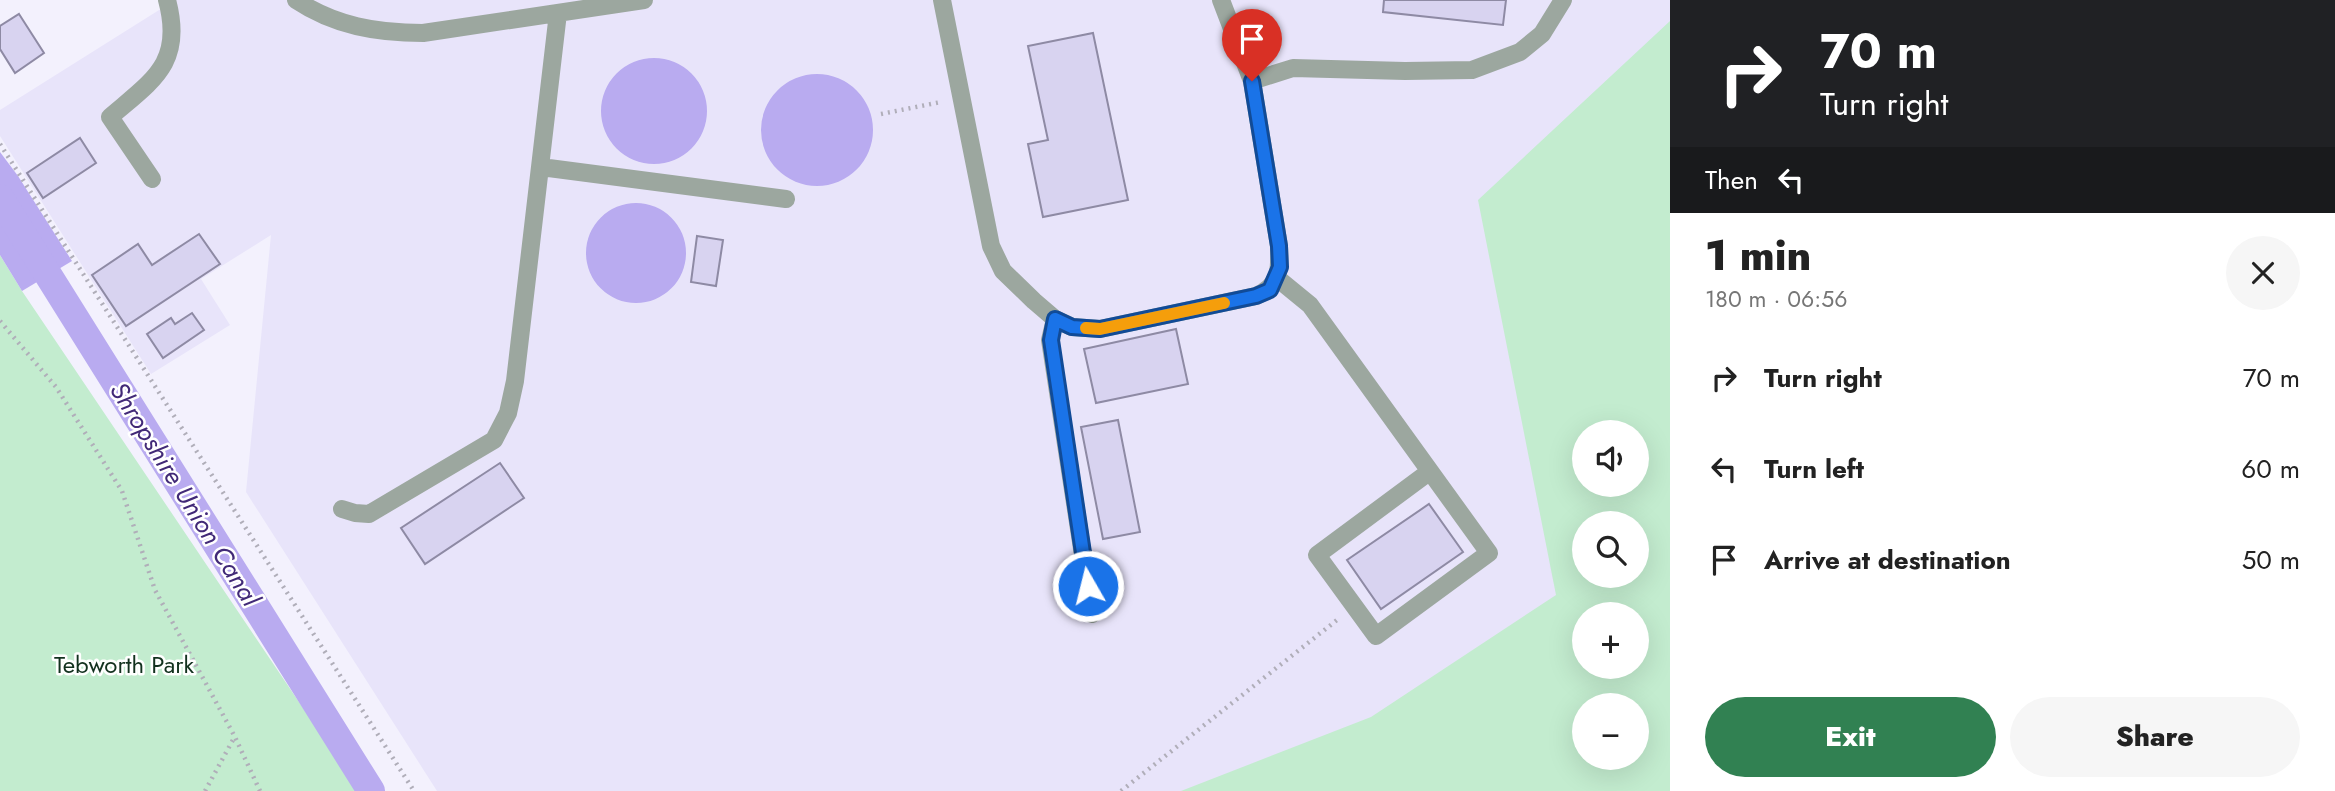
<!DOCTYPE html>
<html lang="en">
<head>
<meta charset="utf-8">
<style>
  :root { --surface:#fff; --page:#f6f6f6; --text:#222; --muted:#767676; --accent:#318152 }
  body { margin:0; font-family:Jost,sans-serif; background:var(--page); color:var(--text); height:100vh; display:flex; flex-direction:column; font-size:26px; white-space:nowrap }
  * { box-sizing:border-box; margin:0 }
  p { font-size:23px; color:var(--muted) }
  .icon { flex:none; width:38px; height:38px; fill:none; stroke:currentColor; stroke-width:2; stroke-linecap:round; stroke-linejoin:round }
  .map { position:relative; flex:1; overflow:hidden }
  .drawer { display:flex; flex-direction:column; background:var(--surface); width:665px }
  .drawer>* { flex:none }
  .top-card { background:#202124; color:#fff; overflow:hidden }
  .controls { position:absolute; left:1572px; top:420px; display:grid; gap:14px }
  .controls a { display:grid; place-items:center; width:77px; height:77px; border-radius:50%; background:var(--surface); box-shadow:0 7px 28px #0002; font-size:35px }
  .pin { position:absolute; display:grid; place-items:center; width:60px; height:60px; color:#fff; margin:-72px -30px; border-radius:50% 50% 50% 0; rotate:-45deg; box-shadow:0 0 7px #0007 }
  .pin .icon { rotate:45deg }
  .me { position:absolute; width:77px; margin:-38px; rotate:352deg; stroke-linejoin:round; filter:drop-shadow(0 0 5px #0008) }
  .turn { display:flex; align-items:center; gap:24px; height:147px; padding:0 35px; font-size:32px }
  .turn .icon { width:91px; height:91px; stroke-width:2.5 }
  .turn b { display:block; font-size:49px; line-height:60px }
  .then { display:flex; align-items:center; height:66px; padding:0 35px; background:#0003; gap:14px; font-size:26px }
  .round { display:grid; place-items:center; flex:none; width:74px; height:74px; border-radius:37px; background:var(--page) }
  .overview { display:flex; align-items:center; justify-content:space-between; height:119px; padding:0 35px }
  h1 { font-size:42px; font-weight:800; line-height:52px }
  .action { display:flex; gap:14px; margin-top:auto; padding:14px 35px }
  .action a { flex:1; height:80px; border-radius:42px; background:var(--accent); color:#fff; font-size:28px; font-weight:800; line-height:80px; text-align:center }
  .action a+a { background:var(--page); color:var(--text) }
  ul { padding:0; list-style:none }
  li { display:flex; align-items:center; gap:21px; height:91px; padding:0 35px }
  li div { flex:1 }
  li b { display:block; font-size:26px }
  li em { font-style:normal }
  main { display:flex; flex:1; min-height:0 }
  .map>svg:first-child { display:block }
  .built { fill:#e8e4fa; fill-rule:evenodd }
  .green { fill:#c3eccf; fill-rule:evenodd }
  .water { fill:#b9abf0 }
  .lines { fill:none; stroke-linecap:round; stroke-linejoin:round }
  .canal { stroke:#b9abf0; stroke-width:28 }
  .building { fill:#d8d3f0; stroke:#8e8aa4; stroke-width:2 }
  .path { stroke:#b0aeb9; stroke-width:4.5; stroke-dasharray:2 5; stroke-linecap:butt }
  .minor { stroke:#9ca79f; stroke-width:18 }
  .route-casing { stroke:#114b97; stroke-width:18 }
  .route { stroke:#1a73e8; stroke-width:12 }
  .slow { stroke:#f59e0b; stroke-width:12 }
  .labels { text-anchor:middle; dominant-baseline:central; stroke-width:5; stroke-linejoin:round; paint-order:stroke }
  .park-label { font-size:24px; fill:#12311e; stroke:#fff }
  .water-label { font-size:26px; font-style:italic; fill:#412977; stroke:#fff }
</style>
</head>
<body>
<main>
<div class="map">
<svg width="1670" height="791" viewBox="0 0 1670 791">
  <rect width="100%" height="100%" fill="#f3f1fd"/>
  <!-- built -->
  <path class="built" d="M175,0H1670V791H437L246,492L271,235L201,279L230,325L151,374L0,136V110ZM1584,432H1636V485H1584ZM1584,523H1636V576H1584ZM1584,614H1636V667H1584ZM1584,705H1636V758H1584Z"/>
  <!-- green -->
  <path class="green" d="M1670,21V791H1181L1371,717L1556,595L1478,200ZM1636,432V485H1584V432ZM1636,523V576H1584V523ZM1584,614H1636V667H1584ZM1584,705H1636V758H1584Z
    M0,255L22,291L359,791H0Z"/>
  <!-- water -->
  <path class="water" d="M601 111a53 53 0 1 1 106 0a53 53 0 1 1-106 0Z
    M761 130a56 56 0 1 1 112 0a56 56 0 1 1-112 0Z
    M0,152L18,176L72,261L22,291L0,255Z
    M586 253a50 50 0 1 1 100 0a50 50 0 1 1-100 0Z"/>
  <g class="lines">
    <!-- canal -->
    <path class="canal" d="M0,198L371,791"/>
  </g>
  <!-- building -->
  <path class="building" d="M1384,0H1506L1503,25L1383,12Z
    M19,14L44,53L15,73L0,49V26Z
    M1093,33L1128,200L1043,217L1028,144L1048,140L1028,46Z
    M80,138L96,163L43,198L27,173Z
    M199,234L220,264L126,326L92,275L138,244L152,265Z
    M697,236L723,240L716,286L691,282Z
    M192,313L204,330L163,358L147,334L171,318L175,324Z
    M1176,329L1188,384L1096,403L1084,349Z
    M1118,420L1140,532L1103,539L1081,427Z
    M500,463L524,498L425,564L401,528Z
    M1429,504L1463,552L1381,609L1347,560Z"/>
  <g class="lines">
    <!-- path -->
    <path class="path" d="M881,114L941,102
      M0,144L414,791
      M0,321L56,387L122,491L155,590L235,737L260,791
      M205,791L234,738
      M1121,791L1337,620"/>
    <!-- minor -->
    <path class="minor" d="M296,0C335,26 377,33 423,33L644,0
      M942,0L991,246L1003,271L1034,301L1055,319L1072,327L1100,329L1256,296C1280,285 1280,271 1279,246L1252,81L1221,0
      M1252,81L1293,68L1405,71L1472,70L1520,52L1542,34L1563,0
      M541,167L786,199
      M152,179L110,117C153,80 184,63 167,0
      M1277,278L1310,305L1489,553L1376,636L1317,555L1429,472
      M1055,319L1050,340L1092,614
      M342,509L355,513L369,514L494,440L508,413L515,381L558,13"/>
  </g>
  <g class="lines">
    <defs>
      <path id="route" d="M1088,586L1051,340L1055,319L1072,327L1100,329L1256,296L1270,290L1280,267L1279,246L1252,81"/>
    </defs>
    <!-- route casing -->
    <use href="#route" class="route-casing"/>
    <!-- route -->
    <use href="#route" class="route"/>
    <!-- slow -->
    <path class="slow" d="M1086,328L1100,329L1224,303"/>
  </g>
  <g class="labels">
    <!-- park labels -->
    <g class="park-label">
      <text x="124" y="664">Tebworth Park</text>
    </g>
    <!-- water labels -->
    <g class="water-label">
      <text transform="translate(185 494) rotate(58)">Shropshire Union Canal</text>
    </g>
  </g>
</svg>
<div class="controls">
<a><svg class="icon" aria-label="sound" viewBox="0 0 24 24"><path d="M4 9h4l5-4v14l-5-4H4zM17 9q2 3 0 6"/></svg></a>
<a><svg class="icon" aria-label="search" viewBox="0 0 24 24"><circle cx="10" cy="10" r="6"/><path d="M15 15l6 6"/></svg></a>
<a>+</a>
<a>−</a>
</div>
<div class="pin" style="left:1252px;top:81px;background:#d93025"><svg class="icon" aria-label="arrive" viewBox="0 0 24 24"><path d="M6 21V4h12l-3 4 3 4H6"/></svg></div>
<svg class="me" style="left:1088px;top:586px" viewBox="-20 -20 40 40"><circle r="17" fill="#1a73e8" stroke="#fff" stroke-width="3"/><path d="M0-11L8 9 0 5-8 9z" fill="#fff"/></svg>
</div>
<section class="drawer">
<div class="top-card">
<div class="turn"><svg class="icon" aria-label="right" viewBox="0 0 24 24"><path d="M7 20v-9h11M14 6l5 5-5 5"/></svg><div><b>70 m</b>Turn right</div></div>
<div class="then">Then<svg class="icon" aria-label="left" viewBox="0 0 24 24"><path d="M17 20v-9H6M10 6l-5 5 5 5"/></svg></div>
</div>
<div class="overview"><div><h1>1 min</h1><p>180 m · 06:56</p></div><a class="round"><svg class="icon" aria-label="close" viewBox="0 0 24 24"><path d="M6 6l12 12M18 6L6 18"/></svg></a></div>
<ul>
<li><svg class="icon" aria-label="right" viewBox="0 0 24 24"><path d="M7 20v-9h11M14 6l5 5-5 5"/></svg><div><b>Turn right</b></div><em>70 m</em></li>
<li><svg class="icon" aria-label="left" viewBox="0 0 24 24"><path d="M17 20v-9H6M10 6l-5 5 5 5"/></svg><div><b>Turn left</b></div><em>60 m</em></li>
<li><svg class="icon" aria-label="arrive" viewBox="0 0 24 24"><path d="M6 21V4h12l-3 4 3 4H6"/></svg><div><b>Arrive at destination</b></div><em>50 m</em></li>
</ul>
<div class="action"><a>Exit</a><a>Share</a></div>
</section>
</main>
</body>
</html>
